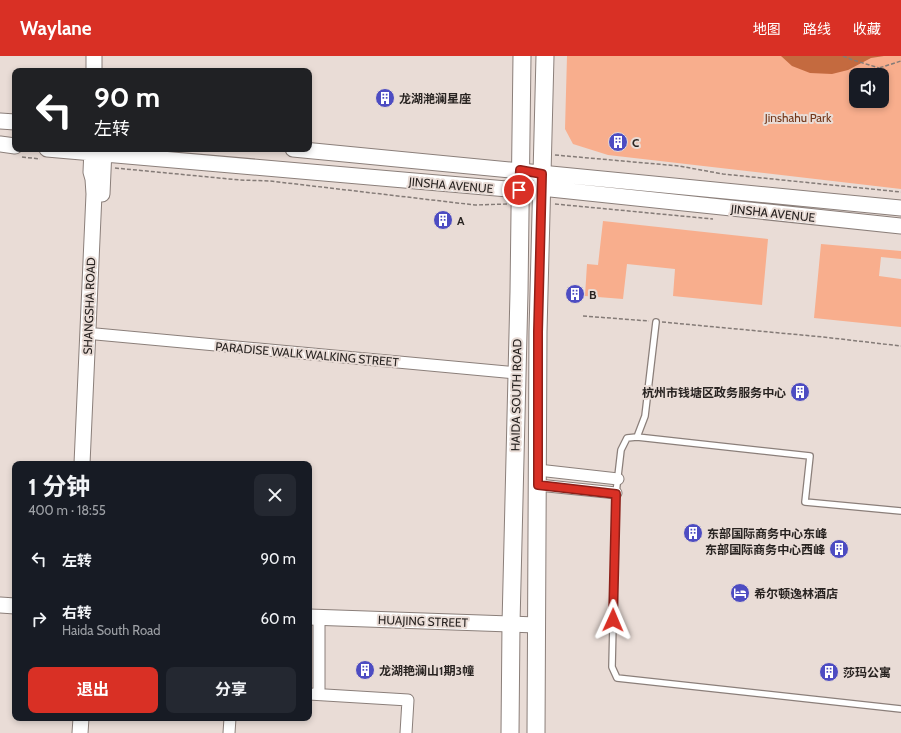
<!DOCTYPE html>
<html lang="zh">
<head>
<meta charset="utf-8">
<style>
  :root { --surface:#171b24; --page:#242831; --text:#f1f3f6; --muted:#9ea1a6; --accent:#d93025 }
  body { margin:0; font-family:Cabin,"Noto Sans SC",sans-serif; background:var(--page); color:var(--text); height:100vh; display:flex; flex-direction:column; font-size:15px; white-space:nowrap }
  * { box-sizing:border-box; margin:0 }
  p { font-size:13px; color:var(--muted) }
  .icon { flex:none; width:22px; height:22px; fill:none; stroke:currentColor; stroke-width:2; stroke-linecap:round; stroke-linejoin:round }
  .map { position:relative; flex:1; overflow:hidden }
  .sheet { position:absolute; left:12px; top:405px; width:300px; height:260px; display:flex; flex-direction:column; background:var(--surface); border-radius:8px; box-shadow:0 2px 6px #0003 }
  .sheet>* { flex:none }
  .top-card { position:absolute; left:12px; top:12px; width:300px; height:84px; border-radius:8px; box-shadow:0 2px 6px #0003; background:#202124; color:#fff; overflow:hidden }
  .tools { position:absolute; left:849px; top:12px; display:grid; gap:8px }
  .tools a { display:grid; place-items:center; width:40px; height:40px; border-radius:8px; background:var(--surface); box-shadow:0 2px 6px #0003; font-size:20px }
  .pin { position:absolute; display:grid; place-items:center; width:34px; height:34px; color:#fff; margin:-17px; border:2px solid #fff; border-radius:50%; box-shadow:0 1px 4px #0007 }
  .me { position:absolute; width:44px; margin:-22px; rotate:1deg; stroke-linejoin:round; filter:drop-shadow(0 0 3px #0008) }
  .turn { display:flex; align-items:center; gap:14px; height:84px; padding:0 16px; font-size:18px }
  .turn .icon { width:52px; height:52px; stroke-width:2.5 }
  .turn b { display:block; font-size:28px; line-height:34px }
  .round { display:grid; place-items:center; flex:none; width:42px; height:42px; border-radius:8px; background:var(--page) }
  .summary { display:flex; align-items:center; justify-content:space-between; height:68px; padding:0 16px }
  h1 { font-size:24px; font-weight:700; line-height:30px }
  .action { display:flex; gap:8px; margin-top:auto; padding:8px 16px }
  .action a { flex:1; height:46px; border-radius:8px; background:var(--accent); color:#fff; font-size:16px; font-weight:700; line-height:46px; text-align:center }
  .action a+a { background:var(--page); color:var(--text) }
  ul { padding:0; list-style:none }
  li { display:flex; align-items:center; gap:12px; height:60px; padding:0 16px }
  li div { flex:1 }
  li b { display:block; font-size:15px }
  li em { font-style:normal }
  header { display:flex; align-items:center; gap:24px; box-sizing:border-box; height:56px; padding:0 20px; background:var(--accent); color:#fff }
  header strong { font-size:19px }
  nav { display:flex; gap:22px; margin-inline-start:auto; font-size:14px }
  .map>svg:first-child { display:block }
  .green { fill:#f8ae8d; fill-rule:evenodd }
  .water { fill:#c46a3f }
  .lines { fill:none; stroke-linecap:round; stroke-linejoin:round }
  .lane-casing { stroke:#8b7f7a; stroke-width:8 }
  .street-casing { stroke:#8b7f7a; stroke-width:13 }
  .secondary-casing { stroke:#8b7f7a; stroke-width:17 }
  .primary-casing { stroke:#8b7f7a; stroke-width:19 }
  .path { stroke:#847b77; stroke-width:1.5; stroke-dasharray:4 2; stroke-linecap:butt }
  .lane { stroke:#fff; stroke-width:5.5 }
  .street { stroke:#fff; stroke-width:11 }
  .secondary { stroke:#fff; stroke-width:15 }
  .primary { stroke:#fff; stroke-width:17 }
  .route-casing { stroke:#8d1f18; stroke-width:10 }
  .route { stroke:#d93025; stroke-width:7 }
  .labels { text-anchor:middle; dominant-baseline:central; stroke-width:4; stroke-linejoin:round; paint-order:stroke }
  .poi-label { font-size:12px; font-weight:bold; fill:#282321; stroke:#e9dcd6; text-anchor:start }
  .park-label { font-size:12px; fill:#723618; stroke:#e9dcd6 }
  .street-label { font-size:12px; fill:#282321; stroke:#e9dcd6 }
</style>
</head>
<body>
<header>
<strong>Waylane</strong>
<nav><a>地图</a><a>路线</a><a>收藏</a></nav>
</header>
<div class="map">
<svg width="901" height="677" viewBox="0 0 901 677">
  <rect width="100%" height="100%" fill="#e9dcd6"/>
  <!-- green -->
  <path class="green" d="M567,0H901V133L608,99L573,88L565,73ZM856,19H882V45H856Z
    M603,165L768,183L762,249L673,240L675,213L627,208L623,243L585,240L587,208L598,209Z
    M821,188L901,195V203L881,201L879,220L901,223V271L814,262Z"/>
  <!-- water -->
  <path class="water" d="M781,0H884L871,2L848,14L832,18L810,17L792,10Z"/>
  <g class="lines">
    <defs>
      <path id="lane" d="M637,381L645,360L656,266
        M901,455L805,446L810,400L637,381L627,382L621,394L616,437L612,611L617,622L901,653"/>
      <path id="street" d="M96,278L517,317
        M538,414L618,423
        M538,429L616,437
        M309,638L408,644L406,677
        M319,638V561
        M229,677L230,662"/>
      <path id="secondary" d="M94,15V0
        M0,65L15,66
        M0,88L15,90
        M47,93L519,134L541,132L901,170
        M293,93L901,152
        M102,138L104,93
        M82,408L94,138L93,123L91,116L92,93
        M0,549L15,550
        M309,561L537,569
        M80,677L81,662"/>
      <path id="primary" d="M510,677L511,568L519,236L522,0
        M536,677L538,276L545,0"/>
    </defs>
    <!-- lane casing -->
    <use href="#lane" class="lane-casing"/>
    <!-- street casing -->
    <use href="#street" class="street-casing"/>
    <!-- secondary casing -->
    <use href="#secondary" class="secondary-casing"/>
    <!-- primary casing -->
    <use href="#primary" class="primary-casing"/>
    <!-- path -->
    <path class="path" d="M843,0L853,4L879,12
      M870,19L879,12L901,5
      M555,99L679,110L723,118L901,136
      M22,101L40,103
      M115,112L240,124L270,125L475,149L507,148
      M555,148L713,163
      M583,260L649,265
      M662,266L823,281L901,290"/>
    <!-- lane -->
    <use href="#lane" class="lane"/>
    <!-- street -->
    <use href="#street" class="street"/>
    <!-- secondary -->
    <use href="#secondary" class="secondary"/>
    <!-- primary -->
    <use href="#primary" class="primary"/>
  </g>
  <g class="lines">
    <defs>
      <path id="route" d="M519,134L520,114L542,118L538,276V429L616,438L613,564"/>
    </defs>
    <!-- route casing -->
    <use href="#route" class="route-casing"/>
    <!-- route -->
    <use href="#route" class="route"/>
  </g>
  <!-- icons -->
  <defs>
    <symbol id="building-disc" viewBox="-11 -11 22 22"><circle r="9.5" fill="#4d4cc2" stroke="#e9dcd6"/><path d="M-4-6H4V6H1V3H-1V6H-4ZM-2.5-4.3h1.7v1.8h-1.7ZM.8-4.3h1.7v1.8H.8ZM-2.5-1h1.7V.8h-1.7ZM.8-1h1.7V.8H.8Z" fill="#fff"/></symbol>
    <symbol id="hotel-disc" viewBox="-11 -11 22 22"><circle r="9.5" fill="#4d4cc2" stroke="#e9dcd6"/><path d="M-6-4.5h1.5V1H6V5H4.5V3h-9V5H-6ZM-4 0a1.8 1.8 0 1 1 3.6 0ZM.5 0V-2.5h3Q6-2.5 6 0Z" fill="#fff"/></symbol>
  </defs>
  <g fill-rule="evenodd">
    <use href="#building-disc" x="374" y="31" width="22" height="22"/>
    <use href="#building-disc" x="607" y="75" width="22" height="22"/>
    <use href="#building-disc" x="432" y="153" width="22" height="22"/>
    <use href="#building-disc" x="564" y="227" width="22" height="22"/>
    <use href="#building-disc" x="789" y="325" width="22" height="22"/>
    <use href="#building-disc" x="682" y="466" width="22" height="22"/>
    <use href="#building-disc" x="828" y="482" width="22" height="22"/>
    <use href="#hotel-disc" x="729" y="526" width="22" height="22"/>
    <use href="#building-disc" x="354" y="603" width="22" height="22"/>
    <use href="#building-disc" x="818" y="605" width="22" height="22"/>
  </g>
  <g class="labels">
    <!-- poi labels -->
    <g class="poi-label">
      <text x="399" y="42">龙湖滟澜星座</text>
      <text x="632" y="86">C</text>
      <text x="457" y="164">A</text>
      <text x="589" y="238">B</text>
      <text x="786" y="336" text-anchor="end">杭州市钱塘区政务服务中心</text>
      <text x="707" y="477">东部国际商务中心东峰</text>
      <text x="825" y="493" text-anchor="end">东部国际商务中心西峰</text>
      <text x="754" y="537">希尔顿逸林酒店</text>
      <text x="379" y="614">龙湖艳澜山1期3幢</text>
      <text x="843" y="616">莎玛公寓</text>
    </g>
    <!-- park labels -->
    <g class="park-label">
      <text x="798" y="61">Jinshahu Park</text>
    </g>
    <!-- street labels -->
    <g class="street-label">
      <text transform="translate(451 129) rotate(5)">JINSHA AVENUE</text>
      <text transform="translate(773 157) rotate(6)">JINSHA AVENUE</text>
      <text transform="translate(89 250) rotate(-88)">SHANGSHA ROAD</text>
      <text transform="translate(307 298) rotate(5)">PARADISE WALK WALKING STREET</text>
      <text transform="translate(516 339) rotate(-89)">HAIDA SOUTH ROAD</text>
      <text transform="translate(423 565) rotate(2)">HUAJING STREET</text>
    </g>
  </g>
</svg>
<div class="tools">
<a><svg class="icon" aria-label="sound" viewBox="0 0 24 24"><path d="M4 9h4l5-4v14l-5-4H4zM17 9q2 3 0 6"/></svg></a>
</div>
<div class="pin" style="left:519px;top:134px;background:#d93025"><svg class="icon" aria-label="arrive" viewBox="0 0 24 24"><path d="M6 21V4h12l-3 4 3 4H6"/></svg></div>
<svg class="me" style="left:613px;top:564px" viewBox="-20 -20 40 40"><path d="M0-17L14 15 0 8-14 15z" fill="#d93025" stroke="#fff" stroke-width="4"/></svg>
<div class="top-card">
<div class="turn"><svg class="icon" aria-label="left" viewBox="0 0 24 24"><path d="M17 20v-9H6M10 6l-5 5 5 5"/></svg><div><b>90 m</b>左转</div></div>
</div>
<section class="sheet">
<div class="summary"><div><h1>1 分钟</h1><p>400 m · 18:55</p></div><a class="round"><svg class="icon" aria-label="close" viewBox="0 0 24 24"><path d="M6 6l12 12M18 6L6 18"/></svg></a></div>
<ul>
<li><svg class="icon" aria-label="left" viewBox="0 0 24 24"><path d="M17 20v-9H6M10 6l-5 5 5 5"/></svg><div><b>左转</b></div><em>90 m</em></li>
<li><svg class="icon" aria-label="right" viewBox="0 0 24 24"><path d="M7 20v-9h11M14 6l5 5-5 5"/></svg><div><b>右转</b><p>Haida South Road</p></div><em>60 m</em></li>
</ul>
<div class="action"><a>退出</a><a>分享</a></div>
</section>
</div>
</body>
</html>
